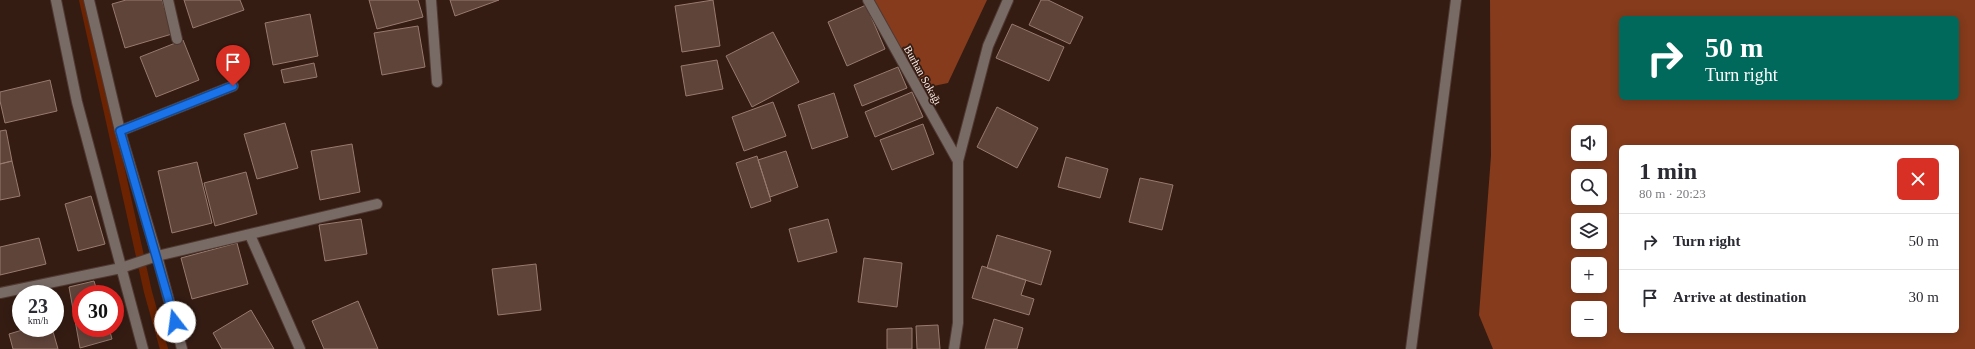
<!DOCTYPE html>
<html lang="en">
<head>
<meta charset="utf-8">
<style>
  :root { --surface:#fff; --page:#f7f7f7; --text:#2b2b33; --muted:#7c7c81; --line:#e1e1e2 }
  body { margin:0; font-family:"Times New Roman",serif; background:var(--page); color:var(--text); height:100vh; display:flex; flex-direction:column; font-size:15px; white-space:nowrap }
  * { box-sizing:border-box; margin:0 }
  p { font-size:13px; color:var(--muted) }
  .icon { flex:none; width:22px; height:22px; fill:none; stroke:currentColor; stroke-width:2; stroke-linecap:round; stroke-linejoin:round }
  .map { position:relative; flex:1; overflow:hidden }
  .sheet { position:absolute; left:1619px; top:145px; width:340px; height:188px; display:flex; flex-direction:column; background:var(--surface); border-radius:6px; box-shadow:0 2px 10px #0003 }
  .sheet>* { flex:none }
  .banner { position:absolute; left:1619px; top:16px; width:340px; height:84px; border-radius:6px; box-shadow:0 2px 10px #0003; background:#00695c; color:#fff; overflow:hidden }
  .controls { position:absolute; left:1571px; top:125px; display:grid; gap:8px }
  .controls a { display:grid; place-items:center; width:36px; height:36px; border-radius:6px; background:var(--surface); box-shadow:0 2px 10px #0003; font-size:20px }
  .speed { position:absolute; left:12px; top:285px; display:flex; gap:8px; font-size:20px; font-weight:700; text-align:center }
  .speed>* { display:grid; place-content:center; width:52px; height:52px; border-radius:50%; background:var(--surface); box-shadow:0 2px 10px #0003; line-height:1 }
  .speed small { font-size:10px; font-weight:400 }
  .speed .limit { border:6px solid #d22; background:#fff; color:#111 }
  .pin { position:absolute; display:grid; place-items:center; width:34px; height:34px; color:#fff; margin:-41px -17px; border-radius:50% 50% 50% 0; rotate:-45deg; box-shadow:0 0 4px #0007 }
  .pin .icon { rotate:45deg }
  .me { position:absolute; width:44px; margin:-22px; rotate:345deg; stroke-linejoin:round; filter:drop-shadow(0 0 3px #0008) }
  .turn { display:flex; align-items:center; gap:14px; height:84px; padding:0 20px; font-size:18px }
  .turn .icon { width:52px; height:52px; stroke-width:2.5 }
  .turn b { display:block; font-size:28px; line-height:34px }
  .round { display:grid; place-items:center; flex:none; width:42px; height:42px; border-radius:6px; background:var(--page) }
  .overview { display:flex; align-items:center; justify-content:space-between; height:68px; padding:0 20px }
  h1 { font-size:24px; font-weight:700; line-height:30px }
  ul { padding:0; list-style:none }
  li { display:flex; align-items:center; gap:12px; height:56px; padding:0 20px; border-top:1px solid var(--line) }
  li div { flex:1 }
  li b { display:block; font-size:15px }
  li em { font-style:normal }
  .map>svg:first-child { display:block }
  .forest { fill:#853b1c; fill-rule:evenodd }
  .lines { fill:none; stroke-linecap:round; stroke-linejoin:round }
  .stream { stroke:#6c2301; stroke-width:8 }
  .building { fill:#5f443a; stroke:#987a6f }
  .minor-casing { stroke:#503931; stroke-width:12 }
  .minor { stroke:#786a65; stroke-width:10 }
  .route-casing { stroke:#114b97; stroke-width:10 }
  .route { stroke:#1a73e8; stroke-width:7 }
  .labels { text-anchor:middle; dominant-baseline:central; stroke-width:3.5; stroke-linejoin:round; paint-order:stroke }
  .street-label { font-size:11px; fill:#fdece6; stroke:#341c13 }
</style>
</head>
<body>
<div class="map">
<svg width="1975" height="349" viewBox="0 0 1975 349">
  <rect width="100%" height="100%" fill="#341c13"/>
  <!-- forest -->
  <path class="forest" d="M863,0H987L948,83L919,89Z
    M1490,0H1975V349H1493L1479,315L1491,156ZM1621,18H1957V98H1621ZM1578,132H1600V154H1578ZM1621,147H1957V331H1621ZM1578,176H1600V198H1578ZM1578,220H1600V242H1578ZM1578,264H1600V286H1578ZM1578,308H1600V330H1578Z"/>
  <g class="lines">
    <!-- stream -->
    <path class="stream" d="M83,0L148,292L164,349"/>
  </g>
  <!-- building -->
  <path class="building" d="M126,0H162L172,34L125,48L112,4Z
    M184,0H240L244,10L193,28Z
    M369,0H418L423,17L377,29Z
    M450,0H499L455,16Z
    M713,0L720,46L682,52L675,6Z
    M1041,0H1048L1083,17L1070,44L1029,25Z
    M866,5L885,49L847,66L828,22Z
    M310,14L318,56L273,65L265,23Z
    M1012,24L1064,47L1049,81L996,58Z
    M418,26L425,67L382,75L374,33Z
    M773,32L799,82L752,107L726,56Z
    M183,40L199,80L156,97L140,57Z
    M717,60L723,89L686,96L681,66Z
    M314,63L317,77L284,83L281,70Z
    M898,67L907,88L862,106L854,85Z
    M50,80L57,111L5,123L0,101V92Z
    M912,92L923,117L875,137L865,112Z
    M834,93L848,137L812,149L798,105Z
    M773,102L786,136L744,151L732,117Z
    M997,107L1038,128L1017,168L977,147Z
    M285,123L298,168L257,179L244,134Z
    M923,124L934,154L892,170L880,140Z
    M6,130L12,161L0,164V131Z
    M352,144L360,192L320,200L311,151Z
    M786,151L798,187L770,197L758,160Z
    M757,156L771,201L751,208L736,163Z
    M1066,157L1108,169L1100,198L1058,187Z
    M12,161L20,196L0,200V164Z
    M197,162L212,223L172,233L158,171Z
    M246,172L257,214L215,226L204,183Z
    M1140,178L1173,185L1162,230L1129,222Z
    M91,196L105,244L78,251L65,204Z
    M361,219L367,254L325,261L319,225Z
    M828,219L837,252L798,262L789,229Z
    M997,235L1051,251L1041,285L987,268Z
    M39,238L46,264L0,275V247Z
    M237,243L248,284L192,299L181,258Z
    M864,258L902,263L897,307L858,302Z
    M536,264L541,310L498,315L492,269Z
    M982,266L1026,280L1021,295L1034,299L1029,315L972,298Z
    M94,281L98,294H81V328H109L112,339L80,348L69,287Z
    M358,301L378,349H324L312,321Z
    M251,310L274,349H222L213,333Z
    M994,319L1023,328L1017,349H985Z
    M938,325L940,349H917L916,326Z
    M29,328H52L58,349H13L9,334Z
    M912,328V349H887V329Z"/>
  <g class="lines">
    <defs>
      <path id="minor" d="M56,0L77,102L143,349
        M89,0L120,131L157,256L182,349
        M168,0L177,39
        M431,0L437,82
        M868,0L958,161
        M120,131L233,86
        M250,235L300,349
        M0,293L121,268L157,256L377,204
        M954,349L958,323V161L988,46L1008,0
        M1411,349L1456,0"/>
    </defs>
    <!-- minor casing -->
    <use href="#minor" class="minor-casing"/>
    <!-- minor -->
    <use href="#minor" class="minor"/>
  </g>
  <g class="lines">
    <defs>
      <path id="route" d="M175,322L120,131L233,86"/>
    </defs>
    <!-- route casing -->
    <use href="#route" class="route-casing"/>
    <!-- route -->
    <use href="#route" class="route"/>
  </g>
  <g class="labels">
    <!-- street labels -->
    <g class="street-label">
      <text transform="translate(923 75) rotate(61)">Burhan Sokağı</text>
    </g>
  </g>
</svg>
<div class="controls">
<a><svg class="icon" aria-label="sound" viewBox="0 0 24 24"><path d="M4 9h4l5-4v14l-5-4H4zM17 9q2 3 0 6"/></svg></a>
<a><svg class="icon" aria-label="search" viewBox="0 0 24 24"><circle cx="10" cy="10" r="6"/><path d="M15 15l6 6"/></svg></a>
<a><svg class="icon" aria-label="layers" viewBox="0 0 24 24"><path d="M12 4l9 5-9 5-9-5zM3 14l9 5 9-5"/></svg></a>
<a>+</a>
<a>−</a>
</div>
<div class="speed"><div>23<small>km/h</small></div><div class="limit">30</div></div>
<div class="pin" style="left:233px;top:86px;background:#d93025"><svg class="icon" aria-label="arrive" viewBox="0 0 24 24"><path d="M6 21V4h12l-3 4 3 4H6"/></svg></div>
<svg class="me" style="left:175px;top:322px" viewBox="-20 -20 40 40"><circle r="19" fill="#fff"/><path d="M0-13L10 11 0 6-10 11z" fill="#1a73e8"/></svg>
<div class="banner">
<div class="turn"><svg class="icon" aria-label="right" viewBox="0 0 24 24"><path d="M7 20v-9h11M14 6l5 5-5 5"/></svg><div><b>50 m</b>Turn right</div></div>
</div>
<section class="sheet">
<div class="overview"><div><h1>1 min</h1><p>80 m · 20:23</p></div><a class="round" style="background:#d93025;color:#fff"><svg class="icon" aria-label="close" viewBox="0 0 24 24"><path d="M6 6l12 12M18 6L6 18"/></svg></a></div>
<ul>
<li><svg class="icon" aria-label="right" viewBox="0 0 24 24"><path d="M7 20v-9h11M14 6l5 5-5 5"/></svg><div><b>Turn right</b></div><em>50 m</em></li>
<li><svg class="icon" aria-label="arrive" viewBox="0 0 24 24"><path d="M6 21V4h12l-3 4 3 4H6"/></svg><div><b>Arrive at destination</b></div><em>30 m</em></li>
</ul>
</section>
</div>
</body>
</html>
